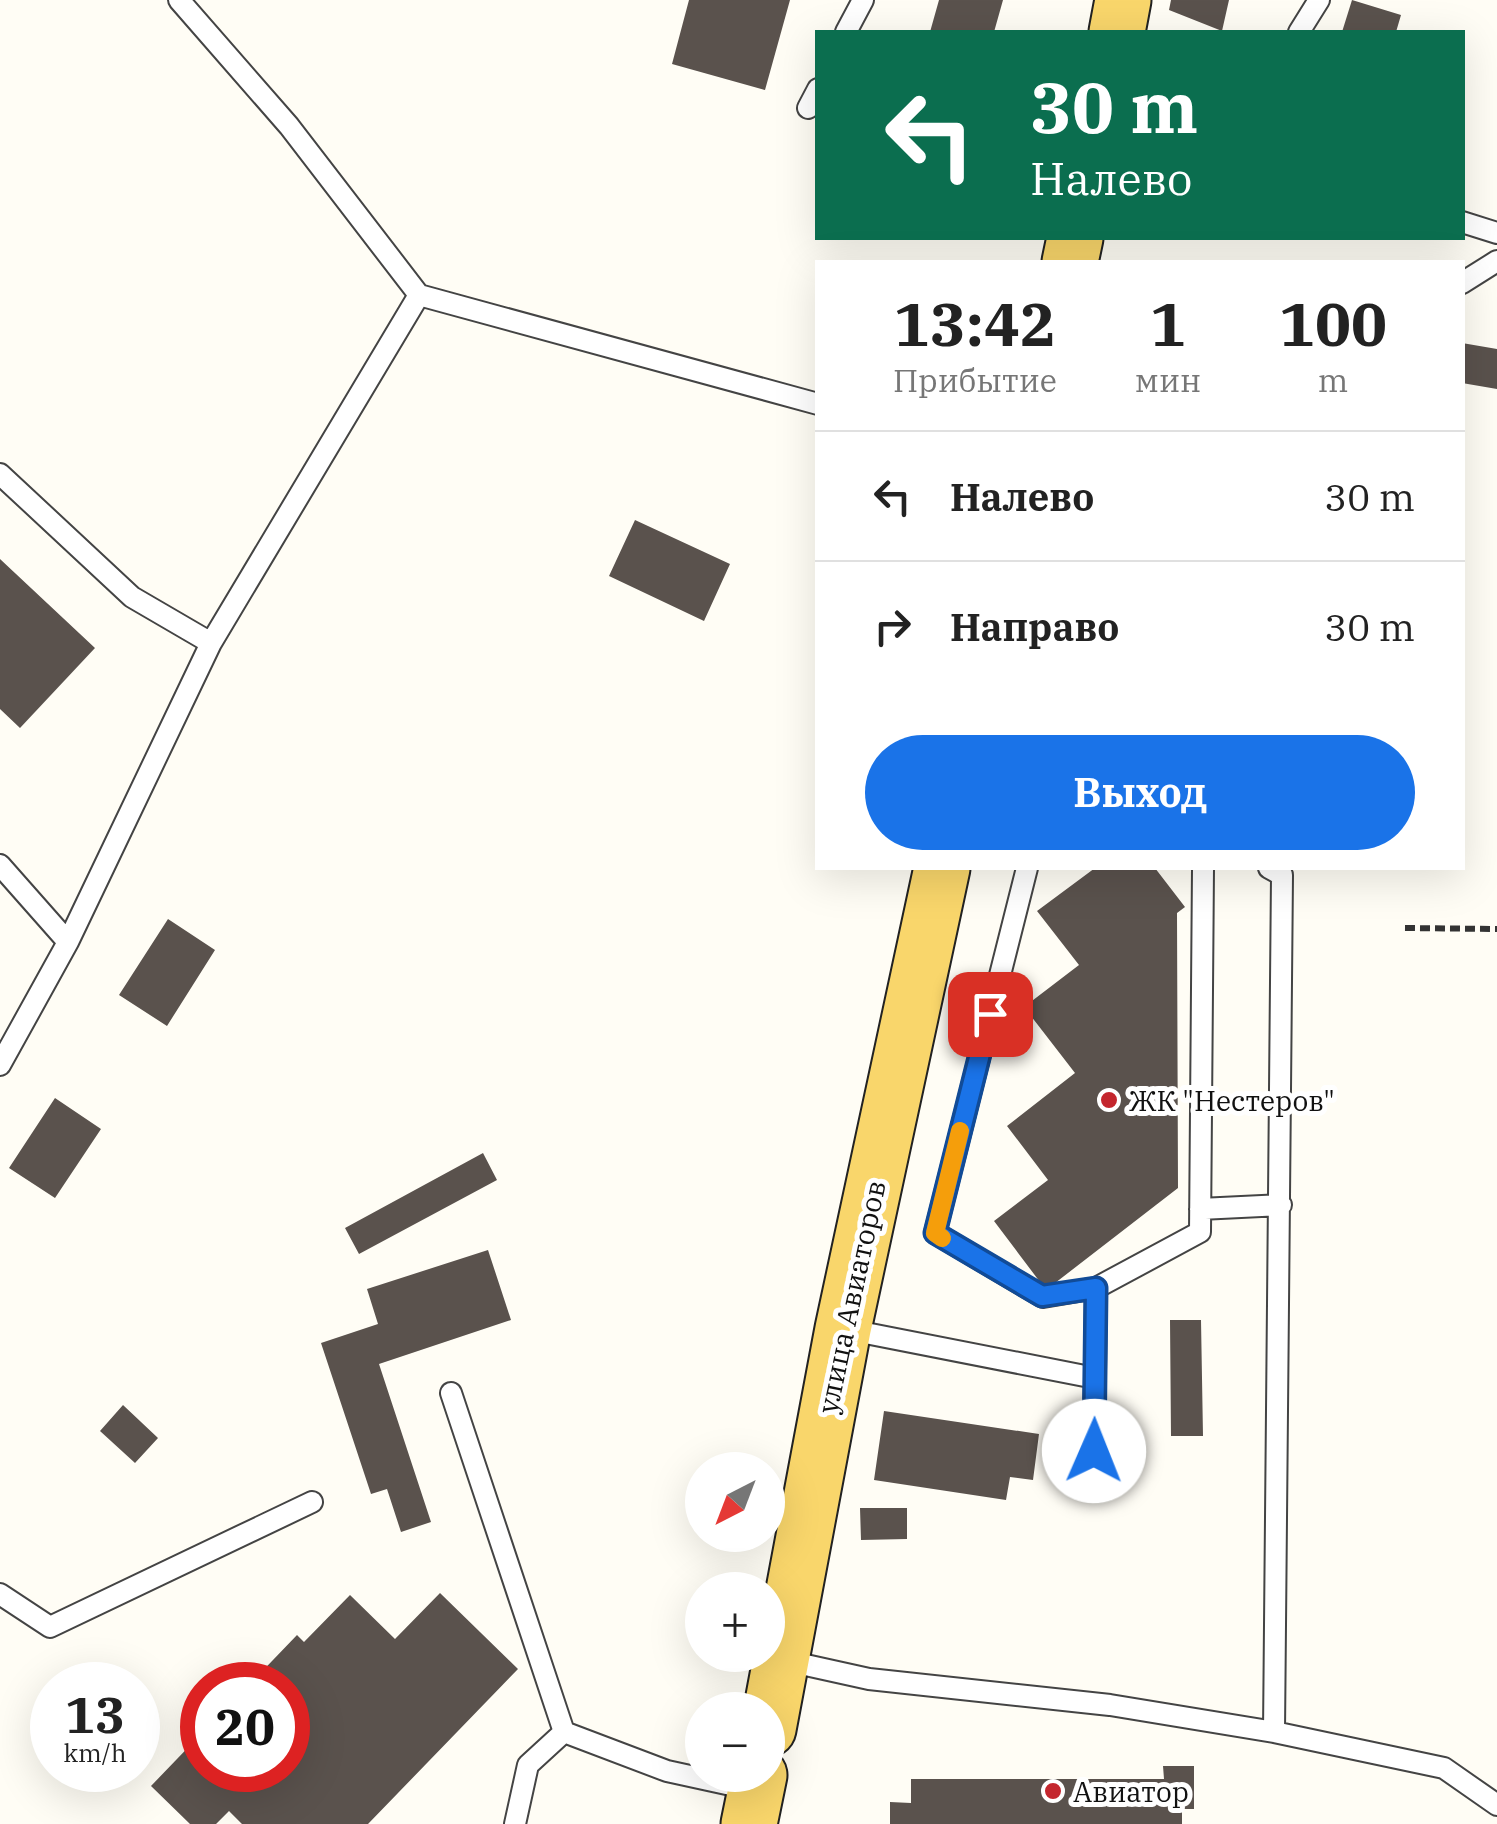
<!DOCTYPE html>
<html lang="ru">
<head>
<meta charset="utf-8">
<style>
  :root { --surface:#fff; --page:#f6f6f6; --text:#222; --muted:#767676; --line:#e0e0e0; --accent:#1a73e8 }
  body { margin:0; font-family:"IBM Plex Serif",serif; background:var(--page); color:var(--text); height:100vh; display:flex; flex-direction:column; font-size:38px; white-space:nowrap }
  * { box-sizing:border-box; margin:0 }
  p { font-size:32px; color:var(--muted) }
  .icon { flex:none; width:55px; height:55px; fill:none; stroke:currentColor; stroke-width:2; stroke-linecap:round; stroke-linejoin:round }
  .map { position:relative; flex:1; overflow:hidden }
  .side { position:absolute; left:815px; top:260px; width:650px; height:610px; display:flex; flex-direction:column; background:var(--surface); border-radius:0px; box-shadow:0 10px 40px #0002 }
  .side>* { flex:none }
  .hud { position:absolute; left:815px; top:30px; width:650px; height:210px; border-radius:0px; box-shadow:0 10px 40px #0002; background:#0b6e4f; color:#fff; overflow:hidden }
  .needle { width:65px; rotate:222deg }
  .fabs { position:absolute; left:685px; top:1452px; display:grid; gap:20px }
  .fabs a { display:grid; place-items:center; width:100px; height:100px; border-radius:50%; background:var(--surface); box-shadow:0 10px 40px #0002; font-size:50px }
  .speed { position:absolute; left:30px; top:1662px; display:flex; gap:20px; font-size:50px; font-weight:700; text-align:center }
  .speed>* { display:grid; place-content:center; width:130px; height:130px; border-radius:50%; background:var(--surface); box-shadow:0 10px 40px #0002; line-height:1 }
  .speed small { font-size:25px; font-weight:400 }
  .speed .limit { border:15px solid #d22; background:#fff; color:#111 }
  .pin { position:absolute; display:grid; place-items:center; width:85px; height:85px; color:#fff; margin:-42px; border-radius:20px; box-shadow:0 5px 15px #0006 }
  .me { position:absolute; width:110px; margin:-55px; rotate:1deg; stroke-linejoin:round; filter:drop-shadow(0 0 8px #0008) }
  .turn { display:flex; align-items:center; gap:35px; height:210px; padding:0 50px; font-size:45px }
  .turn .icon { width:130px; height:130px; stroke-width:2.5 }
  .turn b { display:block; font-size:70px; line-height:85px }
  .eta { display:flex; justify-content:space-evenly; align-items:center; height:170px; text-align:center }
  .eta b { font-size:60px; font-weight:700; line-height:70px }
  .cta { display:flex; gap:20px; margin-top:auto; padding:20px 50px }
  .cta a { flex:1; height:115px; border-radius:60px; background:var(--accent); color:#fff; font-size:40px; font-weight:700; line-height:115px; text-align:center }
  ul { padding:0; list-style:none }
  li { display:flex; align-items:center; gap:30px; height:130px; padding:0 50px; border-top:2px solid var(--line) }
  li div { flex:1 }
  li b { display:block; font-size:38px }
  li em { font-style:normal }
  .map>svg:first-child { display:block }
  .building { fill:#5a524d }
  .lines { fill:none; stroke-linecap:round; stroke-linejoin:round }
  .service-casing { stroke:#444; stroke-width:24 }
  .primary-casing { stroke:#222; stroke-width:59 }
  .path { stroke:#333; stroke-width:6; stroke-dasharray:10 5; stroke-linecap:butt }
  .service { stroke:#fff; stroke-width:20 }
  .primary { stroke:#f9d66b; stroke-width:55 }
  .route-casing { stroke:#114b97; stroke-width:25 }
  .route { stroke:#1a73e8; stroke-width:18 }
  .slow { stroke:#f59e0b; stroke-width:18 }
  .poi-dot { fill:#c4262e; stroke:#fff; stroke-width:4 }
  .labels { text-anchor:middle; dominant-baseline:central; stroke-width:10; stroke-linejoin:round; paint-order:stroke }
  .poi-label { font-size:28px; fill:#111; stroke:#fff; text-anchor:start }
  .street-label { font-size:28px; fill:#111; stroke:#fff }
</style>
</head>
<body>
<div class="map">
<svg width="1497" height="1824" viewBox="0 0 1497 1824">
  <rect width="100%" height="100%" fill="#fffdf5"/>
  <!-- building -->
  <path class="building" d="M689,0H790L765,90L672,64Z
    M939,0H1003L994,32H930Z
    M1171,0H1229L1222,31L1169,10Z
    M1352,0L1401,15L1396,32H1342Z
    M1462,343L1497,349V389L1462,383Z
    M635,520L730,564L704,621L609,576Z
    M0,559L95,648L20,728L0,709Z
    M1095,868H1155L1185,907L1177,913L1178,1188L1046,1290L994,1221L1048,1180L1007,1126L1075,1073L1024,1007L1079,965L1037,911Z
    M168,919L215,950L167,1026L119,995Z
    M55,1098L101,1129L55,1198L9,1168Z
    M483,1153L497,1180L359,1254L345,1228Z
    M488,1250L511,1320L379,1364L431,1522L401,1532L387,1489L371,1494L321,1343L378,1324L367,1289Z
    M1170,1320H1201L1203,1436H1171Z
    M123,1405L158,1438L135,1463L100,1431Z
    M884,1411L1039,1434L1033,1480L1010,1477L1006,1500L874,1480Z
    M860,1508H907V1539L861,1540Z
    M440,1593L518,1669L368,1824H242L229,1811L216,1824H190L151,1786L202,1733V1770H288V1685H249L297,1635L304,1642L350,1595L395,1639Z
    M1163,1766H1194V1809H1182V1824H890V1802L911,1803V1779H1164Z"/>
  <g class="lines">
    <defs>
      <path id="service" d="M846,32L863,0
        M1299,32L1319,0
        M808,108L818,89
        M1462,222L1497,233
        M1462,283L1497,261
        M419,295L818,404
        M0,474L132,597L211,643
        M0,865L68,942
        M1027,868L935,1233L1043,1297L1096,1288L1200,1232L1203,868
        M1269,868L1282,875L1274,1732
        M0,1065L68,942L211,643L419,295L289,126L179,0
        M1200,1209L1281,1205
        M845,1329L1095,1378
        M451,1393L564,1732L667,1771L754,1790
        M1094,1451L1096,1288
        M0,1594L50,1627L312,1502
        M783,1660L869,1679L1110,1705L1274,1732L1444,1768L1497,1805
        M515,1824L528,1765L564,1732"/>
      <path id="primary" d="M1117,32L1123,0
        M1070,262L1075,238
        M768,1729L843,1329L942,868
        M749,1824L759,1775"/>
    </defs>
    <!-- service casing -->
    <use href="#service" class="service-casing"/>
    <!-- primary casing -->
    <use href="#primary" class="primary-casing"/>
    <!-- path -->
    <path class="path" d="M1405,928L1497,929"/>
    <!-- service -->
    <use href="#service" class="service"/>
    <!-- primary -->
    <use href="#primary" class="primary"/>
  </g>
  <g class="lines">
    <defs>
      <path id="route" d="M990,1014L935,1233L1042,1296L1096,1288L1094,1451"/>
    </defs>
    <!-- route casing -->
    <use href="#route" class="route-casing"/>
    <!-- route -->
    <use href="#route" class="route"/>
    <!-- slow -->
    <path class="slow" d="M942,1238L935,1233L960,1131"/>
  </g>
  <!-- markers -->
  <g class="poi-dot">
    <circle cx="1109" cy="1100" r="10"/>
    <circle cx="1053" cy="1791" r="10"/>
  </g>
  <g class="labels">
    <!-- poi labels -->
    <g class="poi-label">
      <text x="1129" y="1100">ЖК "Нестеров"</text>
      <text x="1073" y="1791">Авиатор</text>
    </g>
    <!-- street labels -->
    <g class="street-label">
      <text transform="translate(851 1297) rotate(-78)">улица Авиаторов</text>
    </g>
  </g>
</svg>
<div class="fabs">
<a><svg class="needle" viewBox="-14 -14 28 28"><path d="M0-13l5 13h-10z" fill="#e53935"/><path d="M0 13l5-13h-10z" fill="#767676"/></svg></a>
<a>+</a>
<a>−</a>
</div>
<div class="speed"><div>13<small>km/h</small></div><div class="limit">20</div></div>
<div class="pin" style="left:990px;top:1014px;background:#d93025"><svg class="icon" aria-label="arrive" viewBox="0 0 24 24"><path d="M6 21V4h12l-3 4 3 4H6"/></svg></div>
<svg class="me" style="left:1094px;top:1451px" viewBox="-20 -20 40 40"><circle r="19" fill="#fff"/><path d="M0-13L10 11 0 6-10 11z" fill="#1a73e8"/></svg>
<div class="hud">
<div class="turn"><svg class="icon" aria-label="left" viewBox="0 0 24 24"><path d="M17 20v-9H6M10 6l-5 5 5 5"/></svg><div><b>30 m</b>Налево</div></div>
</div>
<section class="side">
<div class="eta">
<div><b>13:42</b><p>Прибытие</p></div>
<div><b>1</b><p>мин</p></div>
<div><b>100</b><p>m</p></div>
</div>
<ul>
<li><svg class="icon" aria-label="left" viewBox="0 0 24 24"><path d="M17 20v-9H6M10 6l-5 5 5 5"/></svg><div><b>Налево</b></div><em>30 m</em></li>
<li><svg class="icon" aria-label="right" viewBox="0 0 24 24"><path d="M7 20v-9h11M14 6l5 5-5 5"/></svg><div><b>Направо</b></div><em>30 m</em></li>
</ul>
<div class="cta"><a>Выход</a></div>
</section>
</div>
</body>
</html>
